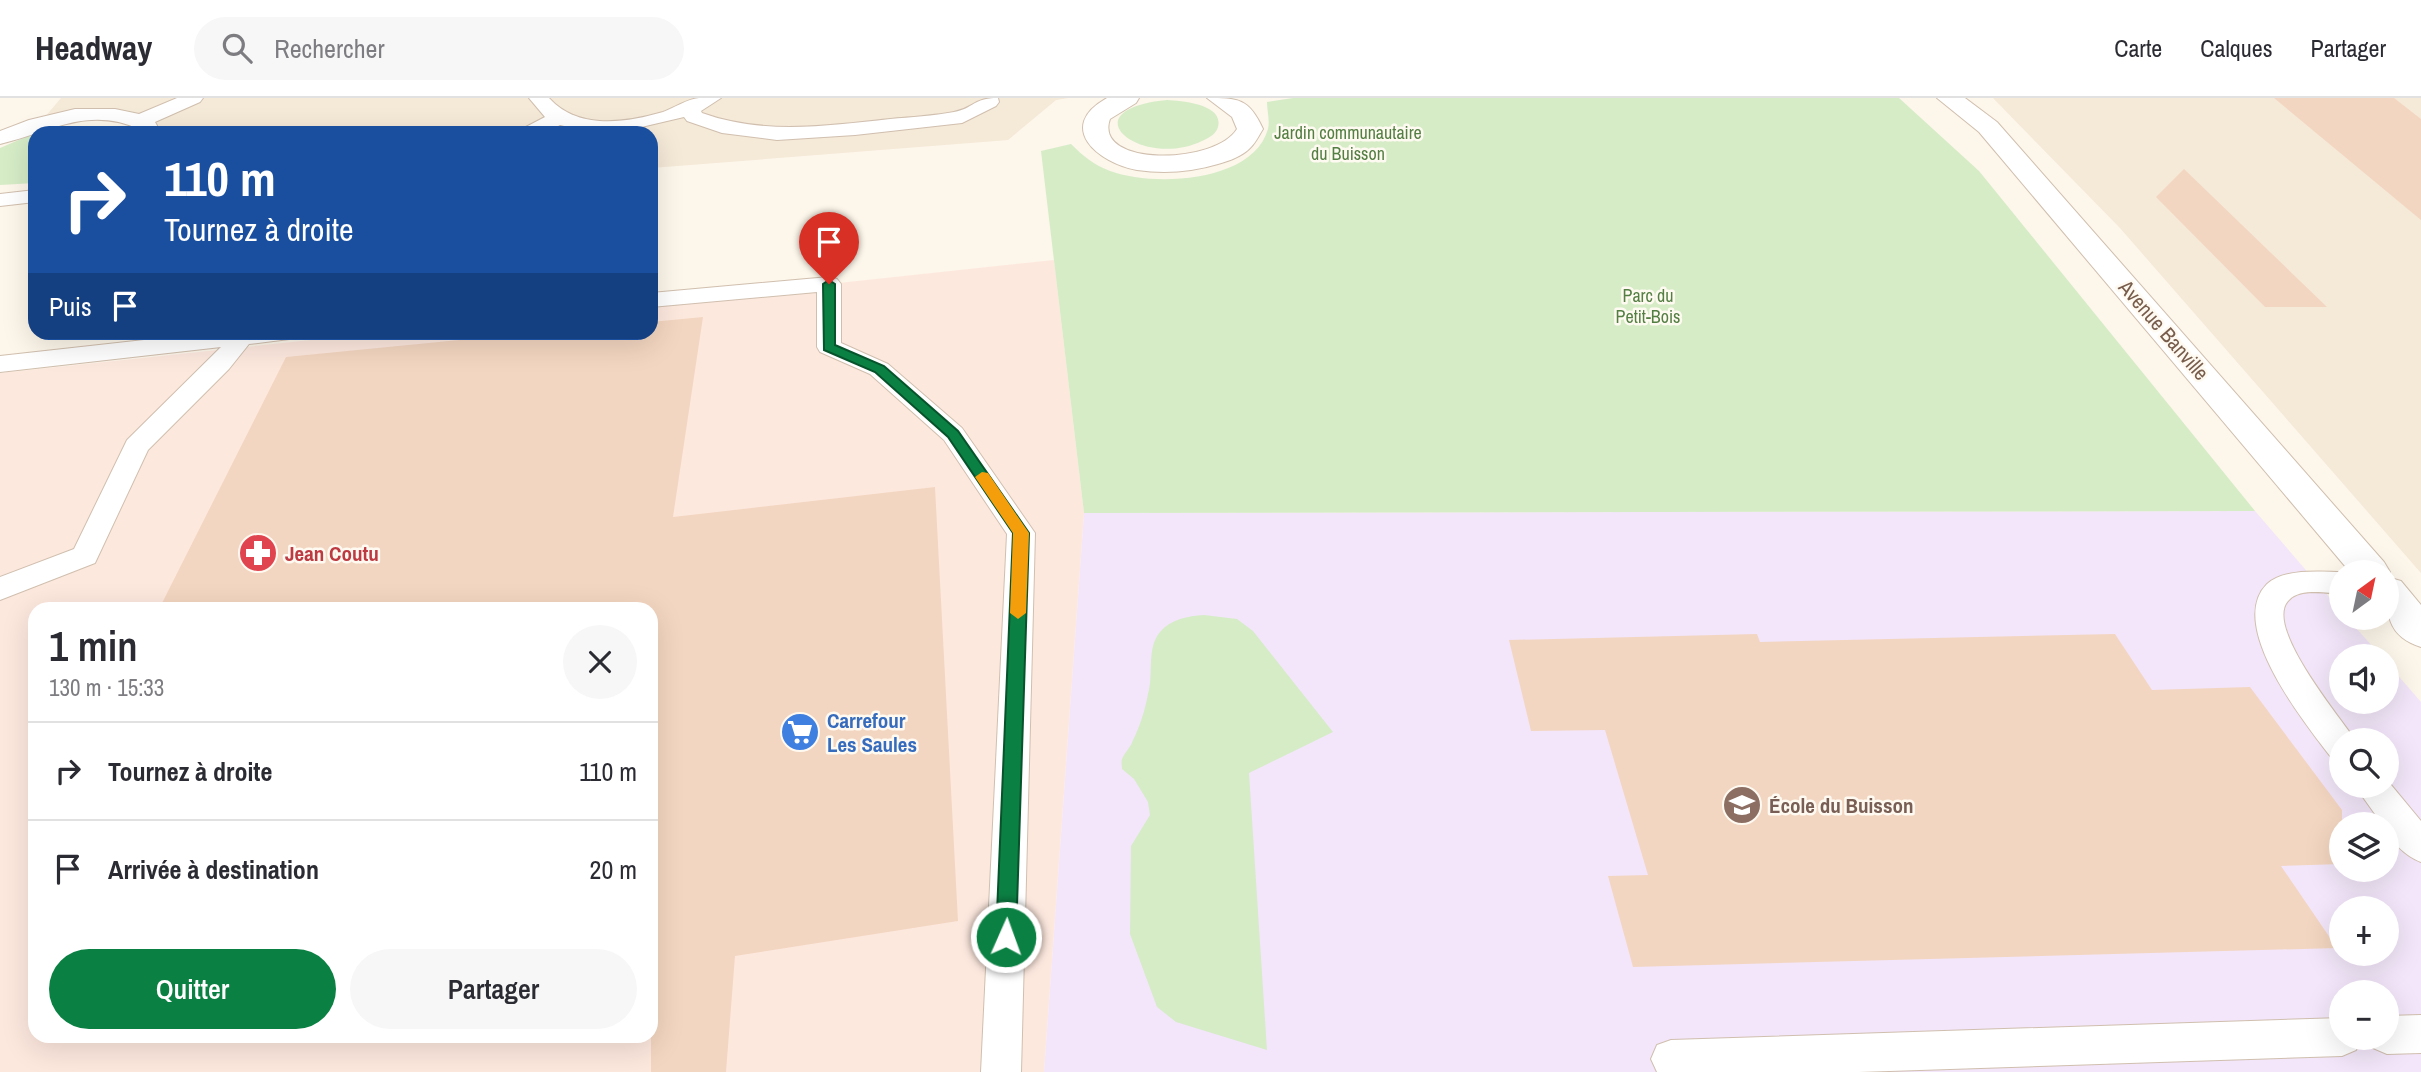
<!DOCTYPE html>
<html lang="fr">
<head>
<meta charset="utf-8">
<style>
  :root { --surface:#fff; --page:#f7f7f7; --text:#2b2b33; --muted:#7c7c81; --line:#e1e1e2; --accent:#0b8043 }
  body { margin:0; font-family:"Archivo Narrow",sans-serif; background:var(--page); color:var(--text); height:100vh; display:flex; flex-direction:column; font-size:26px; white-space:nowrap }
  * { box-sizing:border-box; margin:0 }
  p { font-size:23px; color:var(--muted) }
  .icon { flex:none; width:38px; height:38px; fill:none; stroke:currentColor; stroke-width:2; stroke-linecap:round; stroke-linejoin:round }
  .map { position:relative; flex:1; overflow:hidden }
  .details { position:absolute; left:28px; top:504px; width:630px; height:441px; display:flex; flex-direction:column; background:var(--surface); border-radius:21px; box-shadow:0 7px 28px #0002 }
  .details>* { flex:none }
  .top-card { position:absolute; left:28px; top:28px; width:630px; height:214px; border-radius:21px; box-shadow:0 7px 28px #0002; background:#1a4fa0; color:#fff; overflow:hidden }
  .needle { width:46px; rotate:33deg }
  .fabs { position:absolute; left:2329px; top:462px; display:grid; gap:14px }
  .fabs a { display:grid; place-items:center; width:70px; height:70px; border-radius:50%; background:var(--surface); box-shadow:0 7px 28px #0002; font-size:35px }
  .pin { position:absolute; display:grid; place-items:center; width:60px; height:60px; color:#fff; margin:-72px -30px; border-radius:50% 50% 50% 0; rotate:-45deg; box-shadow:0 0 7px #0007 }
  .pin .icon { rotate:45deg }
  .me { position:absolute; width:77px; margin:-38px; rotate:2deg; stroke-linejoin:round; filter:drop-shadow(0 0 5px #0008) }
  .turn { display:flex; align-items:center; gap:24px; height:147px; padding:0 21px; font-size:32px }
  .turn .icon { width:91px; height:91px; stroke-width:2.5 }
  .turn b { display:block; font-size:49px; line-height:60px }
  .then { display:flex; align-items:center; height:66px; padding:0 21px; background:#0003; gap:14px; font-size:26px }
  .round { display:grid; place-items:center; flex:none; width:74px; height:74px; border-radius:37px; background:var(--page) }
  .headline { display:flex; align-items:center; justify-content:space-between; height:119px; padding:0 21px }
  h1 { font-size:42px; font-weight:600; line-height:52px }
  .primary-button { display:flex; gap:14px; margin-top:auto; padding:14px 21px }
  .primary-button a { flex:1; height:80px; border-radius:42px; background:var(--accent); color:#fff; font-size:28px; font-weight:600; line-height:80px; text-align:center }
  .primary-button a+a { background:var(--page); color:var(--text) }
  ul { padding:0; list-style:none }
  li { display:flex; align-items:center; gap:21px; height:98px; padding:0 21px; border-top:2px solid var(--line) }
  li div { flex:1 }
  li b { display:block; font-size:26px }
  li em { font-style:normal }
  header { display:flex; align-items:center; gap:42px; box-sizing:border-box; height:98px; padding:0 35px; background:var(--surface); border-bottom:2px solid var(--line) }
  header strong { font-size:33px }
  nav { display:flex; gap:38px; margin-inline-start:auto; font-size:24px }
  .search { width:490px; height:63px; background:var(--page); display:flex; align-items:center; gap:18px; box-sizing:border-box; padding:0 24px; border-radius:38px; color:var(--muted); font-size:26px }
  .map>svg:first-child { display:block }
  .residential { fill:#f5e9d8 }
  .commercial { fill:#fde8de; fill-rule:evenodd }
  .education { fill:#f3e6fa; fill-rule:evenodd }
  .green { fill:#d5ecc7 }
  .building { fill:#f3d6c1 }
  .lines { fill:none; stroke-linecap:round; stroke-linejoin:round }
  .service-casing { stroke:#d0bfae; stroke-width:2 }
  .minor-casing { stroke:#d0bfae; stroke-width:2 }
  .service { fill:#fff; fill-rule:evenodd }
  .minor { fill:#fff; fill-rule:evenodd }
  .route { fill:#0b8043; stroke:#07532c; stroke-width:2 }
  .slow { fill:#f59e0b }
  .labels { text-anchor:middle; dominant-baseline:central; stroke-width:5; stroke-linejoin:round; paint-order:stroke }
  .far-park-label { font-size:18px; fill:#537f43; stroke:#fffaf1 }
  .street-label { font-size:21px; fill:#795d4c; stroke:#fffaf1 }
  .health-label { font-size:21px; font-weight:bold; fill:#be3a42; stroke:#fffaf1; text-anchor:start }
  .shop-label { font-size:21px; font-weight:bold; fill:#366cbe; stroke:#fffaf1; text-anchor:start }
  .education-label { font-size:21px; font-weight:bold; fill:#785e54; stroke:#fffaf1; text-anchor:start }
</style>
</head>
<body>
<header>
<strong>Headway</strong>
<div class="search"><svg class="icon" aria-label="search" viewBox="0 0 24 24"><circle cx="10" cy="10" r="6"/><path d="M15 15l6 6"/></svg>Rechercher</div>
<nav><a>Carte</a><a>Calques</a><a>Partager</a></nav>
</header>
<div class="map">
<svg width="2421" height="974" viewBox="0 0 2421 974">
  <rect width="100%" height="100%" fill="#fdf6ea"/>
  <!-- residential -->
  <path class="residential" d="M61,0H1068L1056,2L1008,42L651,70V35H151L123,17L40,25Z
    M1993,0H2421V475L2120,130Z"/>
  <!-- commercial -->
  <path class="commercial" d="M1054,162L1084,415L1044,974H0V275L378,235L651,234V205ZM35,511H651V938H35Z"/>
  <!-- education -->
  <path class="education" d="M2255,413L2341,513L2342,520H2347L2381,558H2342V604H2387V565L2421,604V974H1044L1084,415ZM2342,642H2387V688H2342ZM2342,726H2387V772H2342ZM2342,810H2387V856H2342ZM2342,894H2387V940H2342Z"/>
  <!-- green -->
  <path class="green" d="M1293,0H1899L1979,73L2255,413L1084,415L1041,53L1071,46C1083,58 1094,67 1110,73C1153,89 1253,85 1268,31C1270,23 1267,12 1267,4Z
    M1167,2C1182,3 1224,6 1218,29C1216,36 1209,40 1202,43C1142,72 1066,12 1167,2Z
    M35,35V85L0,87V50Z
    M1204,517L1237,521L1253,533L1333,634L1249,675L1267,952L1176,924L1157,909L1130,836L1131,748L1150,717L1148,704L1134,681L1122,671C1122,668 1121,664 1122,661C1125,654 1131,649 1133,642C1140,628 1145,612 1148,596C1154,576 1146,551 1160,534C1171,521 1188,518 1204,517Z"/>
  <!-- building -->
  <path class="building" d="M2274,0H2394L2421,21V122Z
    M2184,71L2327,209H2265L2156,99Z
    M703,219L673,419L935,389L958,823L735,858L726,974H651V511H159L286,259L541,234H651V224Z
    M1757,536L1760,544L2115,536L2152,592L2250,589L2342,712V766L2281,768L2337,850L1633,869L1608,778L1648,777L1605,632L1531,633L1509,542Z"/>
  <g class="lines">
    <defs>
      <path id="service" d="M177,0H203L200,4L155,24L161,35H141V32C89,7 50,34 0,46V33L29,22L75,11H115L139,16Z
        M529,0H549C578,32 625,25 663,14C674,10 687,1 699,0C706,0 713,0 721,0L701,13L702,15C763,37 827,28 890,21C911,19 933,18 954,14C975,10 972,0 998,0L999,4L996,8L962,25L855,37L777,42L722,35L687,23L684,19L620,34L594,35L560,27L545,35H519L522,31L545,19Z
        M35,92V104L0,108V96Z
        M829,179L837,181L841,186V245L888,266L962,330L1035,435L1021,974H981L1007,436L944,342L870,276L820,254L817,249V194L651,209V195Z
        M216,234H308L305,239L249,246L229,271L148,352L95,465L0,502V479L74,451L127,342L221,249L0,274V258Z
        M2342,474V496C2327,495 2300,490 2289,502C2262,527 2341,620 2355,642H2342V662L2330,658C2304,624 2226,527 2267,486C2285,470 2320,474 2342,474Z
        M2387,682L2421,723V764C2407,759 2387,742 2387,726H2382L2355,688H2387Z
        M2421,917V955L2387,956L2373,950L2368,940H2387V918Z
        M2342,920V940H2361L2356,952L2342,958L1859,974H1657L1651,961L1657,947L1671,942Z"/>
      <path id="minor" d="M1107,0H1139L1136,5L1110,21C1093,69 1215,67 1237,31L1232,19L1207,0C1238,0 1249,0 1263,31C1259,37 1256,44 1251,49C1243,58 1229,63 1218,66C1191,74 1165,76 1137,72C1098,65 1055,29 1107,0Z
        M1937,0H1965L1997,24L2384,464L2390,474L2387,479L2401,483L2421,507V549C2382,537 2387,508 2387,474H2350L1979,34Z"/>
    </defs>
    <!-- service casing -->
    <use href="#service" class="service-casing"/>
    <!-- minor casing -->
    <use href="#minor" class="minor-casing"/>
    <!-- service -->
    <use href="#service" class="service"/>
    <!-- minor -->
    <use href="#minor" class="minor"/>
  </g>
  <!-- route -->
  <path class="route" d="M829,182L835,186V247L884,268L958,333L1029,435L1016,839L1013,846L1006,848L999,846L996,839L1013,435L948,339L875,274L824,252L823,186Z"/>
  <!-- slow -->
  <path class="slow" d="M982,374L988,375L1029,435L1026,515L1018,521L1010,515L1013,435L975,379Z"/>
  <!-- icons -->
  <defs>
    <symbol id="pharmacy-disc" viewBox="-11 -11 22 22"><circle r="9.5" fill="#e0444e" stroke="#fffaf1"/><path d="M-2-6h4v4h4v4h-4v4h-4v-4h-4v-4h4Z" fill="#fff"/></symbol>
    <symbol id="supermarket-disc" viewBox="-11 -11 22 22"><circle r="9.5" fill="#3f7fe0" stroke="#fffaf1"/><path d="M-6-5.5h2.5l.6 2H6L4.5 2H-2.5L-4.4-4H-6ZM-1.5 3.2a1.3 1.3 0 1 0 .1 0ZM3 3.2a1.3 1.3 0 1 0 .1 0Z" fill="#fff"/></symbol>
    <symbol id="school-disc" viewBox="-11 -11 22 22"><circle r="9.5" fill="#8d6e63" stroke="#fffaf1"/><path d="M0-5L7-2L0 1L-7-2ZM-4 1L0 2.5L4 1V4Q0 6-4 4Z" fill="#fff"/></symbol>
  </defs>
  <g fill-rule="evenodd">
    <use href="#pharmacy-disc" x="236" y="433" width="44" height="44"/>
    <use href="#supermarket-disc" x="778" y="612" width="44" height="44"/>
    <use href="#school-disc" x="1720" y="685" width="44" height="44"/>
  </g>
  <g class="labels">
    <!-- far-park labels -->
    <g class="far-park-label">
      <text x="1348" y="34">Jardin communautaire<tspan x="1348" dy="21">du Buisson</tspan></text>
      <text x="1648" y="197">Parc du<tspan x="1648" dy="21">Petit-Bois</tspan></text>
    </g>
    <!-- street labels -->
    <g class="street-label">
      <text transform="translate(2164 232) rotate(49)">Avenue Banville</text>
    </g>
    <!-- health labels -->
    <g class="health-label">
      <text x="285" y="455">Jean Coutu</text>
    </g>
    <!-- shop labels -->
    <g class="shop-label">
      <text x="827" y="622">Carrefour<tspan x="827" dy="24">Les Saules</tspan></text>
    </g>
    <!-- education labels -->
    <g class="education-label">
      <text x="1769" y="707">École du Buisson</text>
    </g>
  </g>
</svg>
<div class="fabs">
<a><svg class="needle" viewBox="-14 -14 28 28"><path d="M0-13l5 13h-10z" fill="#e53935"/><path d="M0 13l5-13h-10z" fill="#7c7c81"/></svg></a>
<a><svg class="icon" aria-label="sound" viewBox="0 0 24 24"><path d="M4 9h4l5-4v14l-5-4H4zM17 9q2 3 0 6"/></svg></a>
<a><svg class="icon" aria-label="search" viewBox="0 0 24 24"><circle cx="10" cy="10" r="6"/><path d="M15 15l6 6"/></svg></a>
<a><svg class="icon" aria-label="layers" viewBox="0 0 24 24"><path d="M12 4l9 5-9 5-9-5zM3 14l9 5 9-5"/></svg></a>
<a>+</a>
<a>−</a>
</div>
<div class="pin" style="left:829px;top:186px;background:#d93025"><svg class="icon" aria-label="arrive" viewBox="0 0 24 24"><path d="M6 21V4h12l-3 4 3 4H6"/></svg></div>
<svg class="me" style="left:1006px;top:839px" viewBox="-20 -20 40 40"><circle r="17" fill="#0b8043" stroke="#fff" stroke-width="3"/><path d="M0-11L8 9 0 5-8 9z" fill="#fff"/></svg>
<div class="top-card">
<div class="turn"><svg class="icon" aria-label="right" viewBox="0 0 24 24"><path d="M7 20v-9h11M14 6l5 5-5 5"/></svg><div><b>110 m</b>Tournez à droite</div></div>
<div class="then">Puis<svg class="icon" aria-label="arrive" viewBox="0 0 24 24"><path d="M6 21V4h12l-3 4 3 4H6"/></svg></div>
</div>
<section class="details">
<div class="headline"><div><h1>1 min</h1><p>130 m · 15:33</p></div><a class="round"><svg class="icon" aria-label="close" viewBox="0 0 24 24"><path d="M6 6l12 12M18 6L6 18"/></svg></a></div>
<ul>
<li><svg class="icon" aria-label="right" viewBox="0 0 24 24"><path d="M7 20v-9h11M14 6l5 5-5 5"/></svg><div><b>Tournez à droite</b></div><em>110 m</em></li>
<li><svg class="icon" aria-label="arrive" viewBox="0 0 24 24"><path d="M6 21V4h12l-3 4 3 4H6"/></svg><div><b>Arrivée à destination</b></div><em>20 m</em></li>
</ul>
<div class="primary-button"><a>Quitter</a><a>Partager</a></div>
</section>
</div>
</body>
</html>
